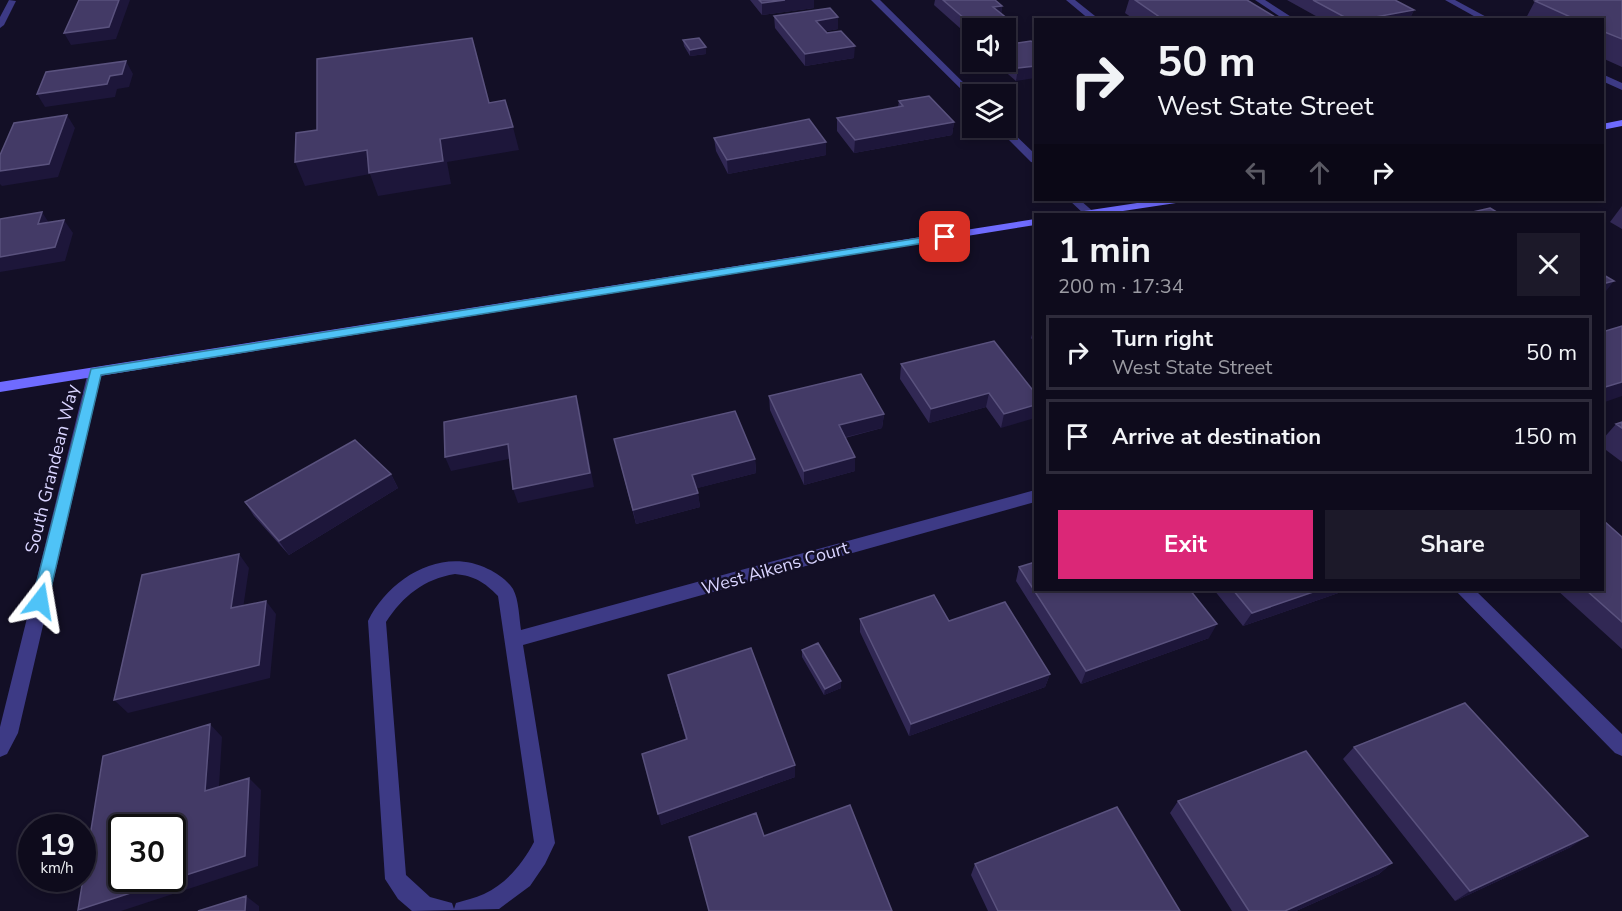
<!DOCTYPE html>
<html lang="en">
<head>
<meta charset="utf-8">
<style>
  :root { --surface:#0e0b1c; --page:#1c1929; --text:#f1f3f6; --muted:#9b9ba3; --line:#2e2b3b; --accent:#db2777 }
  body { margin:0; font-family:"Nunito Sans",sans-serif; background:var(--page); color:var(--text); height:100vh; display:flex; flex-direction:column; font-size:22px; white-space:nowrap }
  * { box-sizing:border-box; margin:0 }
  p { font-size:20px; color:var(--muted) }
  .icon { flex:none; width:33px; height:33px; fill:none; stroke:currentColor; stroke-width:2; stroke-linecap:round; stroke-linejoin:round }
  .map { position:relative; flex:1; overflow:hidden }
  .panel { position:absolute; left:1034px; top:213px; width:570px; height:378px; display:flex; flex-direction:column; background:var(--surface); border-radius:0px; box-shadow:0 3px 9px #0003,0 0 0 2px var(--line) }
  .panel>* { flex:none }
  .guide { position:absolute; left:1034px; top:18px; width:570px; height:183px; border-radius:0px; box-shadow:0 3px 9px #0003,0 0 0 2px var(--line); background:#0e0b1c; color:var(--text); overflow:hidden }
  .controls { position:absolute; left:962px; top:18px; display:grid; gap:12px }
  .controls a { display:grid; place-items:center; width:54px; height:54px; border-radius:0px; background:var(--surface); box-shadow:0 3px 9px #0003,0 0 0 2px var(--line); font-size:30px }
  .speed { position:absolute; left:18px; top:814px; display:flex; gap:12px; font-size:30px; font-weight:700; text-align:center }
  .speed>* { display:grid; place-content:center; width:78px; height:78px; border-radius:50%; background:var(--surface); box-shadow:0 3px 9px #0003,0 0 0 2px var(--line); line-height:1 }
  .speed small { font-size:15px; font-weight:400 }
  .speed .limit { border:3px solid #111; border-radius:9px; background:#fff; color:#111 }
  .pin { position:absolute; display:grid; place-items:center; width:51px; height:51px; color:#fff; margin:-26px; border-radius:12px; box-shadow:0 3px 9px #0006 }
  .me { position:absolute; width:66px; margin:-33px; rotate:14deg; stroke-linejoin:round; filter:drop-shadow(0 0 4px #0008) }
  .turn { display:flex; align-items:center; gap:21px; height:126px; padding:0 24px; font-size:27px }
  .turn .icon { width:78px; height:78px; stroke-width:2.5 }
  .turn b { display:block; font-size:42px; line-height:51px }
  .lanes { display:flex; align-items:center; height:57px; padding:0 24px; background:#0003; justify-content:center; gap:30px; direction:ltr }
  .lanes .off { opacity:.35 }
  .round { display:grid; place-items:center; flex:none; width:63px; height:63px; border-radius:0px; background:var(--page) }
  .overview { display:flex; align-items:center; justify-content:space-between; height:102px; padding:0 24px }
  h1 { font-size:36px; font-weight:700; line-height:45px }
  .primary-button { display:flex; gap:12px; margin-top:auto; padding:12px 24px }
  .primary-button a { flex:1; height:69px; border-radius:0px; background:var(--accent); color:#fff; font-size:24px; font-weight:700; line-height:69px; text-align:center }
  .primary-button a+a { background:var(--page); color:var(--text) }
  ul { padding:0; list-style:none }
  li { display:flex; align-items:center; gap:18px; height:75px; margin:0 12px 9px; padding:0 12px; border:3px solid var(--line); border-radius:0px }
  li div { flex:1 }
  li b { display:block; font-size:22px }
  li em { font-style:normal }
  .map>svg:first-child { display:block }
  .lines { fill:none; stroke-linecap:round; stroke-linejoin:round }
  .service { fill:#3d3a85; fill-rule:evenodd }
  .minor { fill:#3d3a85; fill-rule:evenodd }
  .secondary { fill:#6f6bff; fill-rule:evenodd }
  .wall { fill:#312854 }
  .shaded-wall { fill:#1d163a }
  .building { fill:#433a66; stroke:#5a527e; stroke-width:1.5; fill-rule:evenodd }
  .route { fill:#4fc3f7; stroke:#337fa1; stroke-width:1.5 }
  .labels { text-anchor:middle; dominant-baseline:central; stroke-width:5; stroke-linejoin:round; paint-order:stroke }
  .street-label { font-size:18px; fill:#d9d4ff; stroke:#130f26 }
</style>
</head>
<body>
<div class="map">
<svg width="1622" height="911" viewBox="0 0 1622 911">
  <rect width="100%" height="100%" fill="#130f26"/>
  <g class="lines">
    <!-- service -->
    <path class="service" d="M1066,0H1075L1100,20H1090Z
      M1255,0H1265L1296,20H1285Z"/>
    <!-- minor -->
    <path class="minor" d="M9,0L16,1L4,25L0,28V17Z
      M871,0H880L975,94H972V100Z
      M1445,0H1455L1492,20H1481Z
      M1602,74L1622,83V90L1602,81Z
      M1006,126L1035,154V163L1031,162L997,128Z
      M1069,200H1080L1096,214H1084Z
      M95,367L102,372L18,733L7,754L0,757V727L88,372Z
      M1035,490V502L523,645L555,843L545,864L530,886L499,909L412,911L398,899L385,879L368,621C389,578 442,546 488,569C497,573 507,580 513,589C519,600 519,618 521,630ZM455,574C475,576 484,582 498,596L534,842C523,863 507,883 484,894C475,898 465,900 456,903L454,909L452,903L430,897L406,875L386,622C403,596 424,579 455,574Z
      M1455,590H1475L1622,734V756L1615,753Z"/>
    <!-- secondary -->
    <path class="secondary" d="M1622,120V126L1602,130V124Z
      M1157,200H1182L1176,203L1103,214H1078L1084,211Z
      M1035,219V225L0,392V382Z"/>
  </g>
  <!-- wall -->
  <path class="wall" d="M750,0H814V8L762,15Z
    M935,0H995L1002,6L1001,14L1008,19L1006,31L1005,32V28H972V37H970L934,5Z
    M1129,0H1247L1280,20H1135L1125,13Z
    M1287,0H1395L1414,10L1409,20H1323Z
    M1622,0V67L1602,58V20H1525L1535,1Z
    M774,16L838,17V29L826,31L854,58L805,66L775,28Z
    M683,40L706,54L690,56L684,46Z
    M1035,44L1016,81L994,62H1005V45Z
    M899,101L954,122L952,135L854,153L837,131V118L898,107Z
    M714,138L826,142V155L728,174L716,151Z
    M1622,206V229L1610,222Z
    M1035,324V343L1031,338Z
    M901,364L1035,393L1001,428L986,407L929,423L900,379Z
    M769,396L884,414L882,428L845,438L855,457V471L804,485L770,410Z
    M1622,422V462L1602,447V440L1616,424Z
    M614,439L755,459L756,473L697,488L700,507L636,524Z
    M391,474L398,488L289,555L254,516L245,502Z
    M1622,537V649L1557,590H1602Z
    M1019,567L1209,638L1081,684L1016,581Z
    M1214,590H1345L1344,591L1243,626Z
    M860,619L949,621L1050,674L1045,687L909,736L860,632Z
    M802,650L841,681V688L824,695L802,657Z
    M668,675L795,777L661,825L686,740Z
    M1354,747L1571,847L1455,901L1343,759Z
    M1178,801L1392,863L1379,874L1296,911H1232L1170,813Z
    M975,864L1180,911H988L971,875Z"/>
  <!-- shaded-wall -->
  <path class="shaded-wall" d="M119,0H130L116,39L71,45L64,33Z
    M785,0H814V8L762,15V3Z
    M1002,6L1001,18L993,7Z
    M1414,10L1409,20H1359Z
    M838,17V29L816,33V21Z
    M1008,19L1006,31L1005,32V28H972V37H970L972,25Z
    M855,46L854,58L805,66V54Z
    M706,47V54L690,56V50Z
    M126,61L133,74L129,87L117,89L115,97L45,107L37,94L110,76Z
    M1035,66V78L1016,81L1018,68Z
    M67,115L75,128L58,177L2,186L0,184V171Z
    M954,122L952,135L854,153L855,140Z
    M513,127L519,150L447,162L451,184L378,196L370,174L305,186L295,162Z
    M826,142V155L728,174L727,160Z
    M42,212L51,226L38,224Z
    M64,220L73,233L65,261L0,272V257Z
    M1614,281L1602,296V284Z
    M1622,382V396L1602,403V388Z
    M989,393L986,407L929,423L931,409Z
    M576,396L580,410L594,487L518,503L513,489Z
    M1035,405V418L1001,428L1004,414Z
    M884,414L882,428L838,439L839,425Z
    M508,444L513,458L451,471L445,457Z
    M855,457V471L804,485V471Z
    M755,459L756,473L694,489L692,475Z
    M391,474L398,488L289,555L279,541Z
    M698,493L700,507L636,524L633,510Z
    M239,554L249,568L241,622L231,608Z
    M1319,590H1345L1344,591L1243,626L1252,613Z
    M266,601L276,614L270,678L128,713L114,700Z
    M1217,624L1209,638L1081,684L1086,671Z
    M1050,674L1045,687L909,736L911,724Z
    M841,681V688L824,695L825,689Z
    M210,724L222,737L218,803L205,791Z
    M795,765V777L661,825L658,814Z
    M249,778L261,790L258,866L121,911H80L78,910Z
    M1588,836L1571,847L1455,901L1470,891Z
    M1392,863L1379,874L1296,911H1285Z
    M246,896L259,906V911H245Z"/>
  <!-- building -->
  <path class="building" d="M79,0H119L109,27L64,33Z
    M759,0H785L762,3Z
    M943,0H995L1002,6L993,7L1008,19L972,25Z
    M1135,0H1247L1280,20H1164Z
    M1313,0H1395L1414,10L1359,20H1350Z
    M1539,0H1622V39L1602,31V20H1577L1535,1Z
    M830,8L838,17L816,21L827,33L841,31L855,46L805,54L774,16Z
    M472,38L489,103L505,100L513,127L440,139L443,161L369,173L367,150L295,162L296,133L317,130V59Z
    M699,38L706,47L690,50L683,40Z
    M1031,41L1035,44V66L1018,68L1005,57V45Z
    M126,61L122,74L110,76L107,84L37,94L46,72Z
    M929,96L954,122L855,140L837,118L903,106L899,101Z
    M67,115L49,164L0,171V155L14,123Z
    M809,119L826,142L727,160L714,138Z
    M1490,208L1500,214H1464Z
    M42,212L38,224L64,220L55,247L0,257V219Z
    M1602,274L1614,281L1602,284Z
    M1622,326V382L1602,388V332Z
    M994,341L1035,393V405L1004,414L989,393L931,409L901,364Z
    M861,374L884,414L839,425L855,457L804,471L769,396Z
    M576,396L590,473L513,489L508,444L445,457L444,422Z
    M735,411L755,459L692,475L698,493L633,510L614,439Z
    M1622,422V428L1616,424Z
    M355,440L391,474L279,541L245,502Z
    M1604,521L1622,537V622L1586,590H1602V522Z
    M239,554L231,608L266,601L259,665L114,700L142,575Z
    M1035,562V590H1190L1217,624L1086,671L1019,567Z
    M1233,590H1319L1252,613Z
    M934,595L949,621L1005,602L1050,674L911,724L860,619Z
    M818,643L841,681L825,689L802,650Z
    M751,648L795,765L658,814L642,754L687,739L668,675Z
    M1465,703L1588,836L1470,891L1354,747Z
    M210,724L205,791L249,778L245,856L78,910L103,756ZM122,828H172V879H122Z
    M1306,751L1392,863L1285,911H1249L1178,801Z
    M850,805L892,911H709L689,837L756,813L764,836Z
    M1117,807L1180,911H998L975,864Z
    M246,896L245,911H198Z"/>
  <!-- route -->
  <path class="route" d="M945,234L949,235V239L101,375L48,601L46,606L40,608L35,606L32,601L91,369Z"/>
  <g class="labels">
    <!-- street labels -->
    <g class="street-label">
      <text transform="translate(52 469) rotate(-76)">South Grandean Way</text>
      <text transform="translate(775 568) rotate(-16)">West Aikens Court</text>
    </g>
  </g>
</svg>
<div class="controls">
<a><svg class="icon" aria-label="sound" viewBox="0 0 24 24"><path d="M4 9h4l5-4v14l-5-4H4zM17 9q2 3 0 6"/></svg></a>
<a><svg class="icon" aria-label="layers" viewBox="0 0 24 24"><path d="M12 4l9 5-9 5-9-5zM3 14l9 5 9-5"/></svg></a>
</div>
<div class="speed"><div>19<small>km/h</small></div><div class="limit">30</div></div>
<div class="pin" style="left:945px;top:237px;background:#d93025"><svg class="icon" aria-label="arrive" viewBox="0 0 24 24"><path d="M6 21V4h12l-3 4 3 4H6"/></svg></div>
<svg class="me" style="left:40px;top:601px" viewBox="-20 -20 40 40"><path d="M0-17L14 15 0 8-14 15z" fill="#4fc3f7" stroke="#fff" stroke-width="4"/></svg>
<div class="guide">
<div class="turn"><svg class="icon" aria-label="right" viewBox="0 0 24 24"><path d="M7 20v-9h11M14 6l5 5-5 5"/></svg><div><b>50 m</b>West State Street</div></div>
<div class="lanes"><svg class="icon off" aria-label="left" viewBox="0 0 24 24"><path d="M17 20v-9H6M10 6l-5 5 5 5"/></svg><svg class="icon off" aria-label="ahead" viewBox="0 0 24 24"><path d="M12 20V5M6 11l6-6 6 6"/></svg><svg class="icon" aria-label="right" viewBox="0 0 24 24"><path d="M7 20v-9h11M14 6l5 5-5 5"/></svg></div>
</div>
<section class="panel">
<div class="overview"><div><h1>1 min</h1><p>200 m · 17:34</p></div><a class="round"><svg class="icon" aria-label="close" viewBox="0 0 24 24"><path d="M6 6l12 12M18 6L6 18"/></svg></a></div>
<ul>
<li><svg class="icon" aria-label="right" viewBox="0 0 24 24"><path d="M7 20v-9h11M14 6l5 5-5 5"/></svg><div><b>Turn right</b><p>West State Street</p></div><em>50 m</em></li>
<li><svg class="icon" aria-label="arrive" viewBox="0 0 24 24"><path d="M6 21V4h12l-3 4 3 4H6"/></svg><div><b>Arrive at destination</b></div><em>150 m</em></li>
</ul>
<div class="primary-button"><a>Exit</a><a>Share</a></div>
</section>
</div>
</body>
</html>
